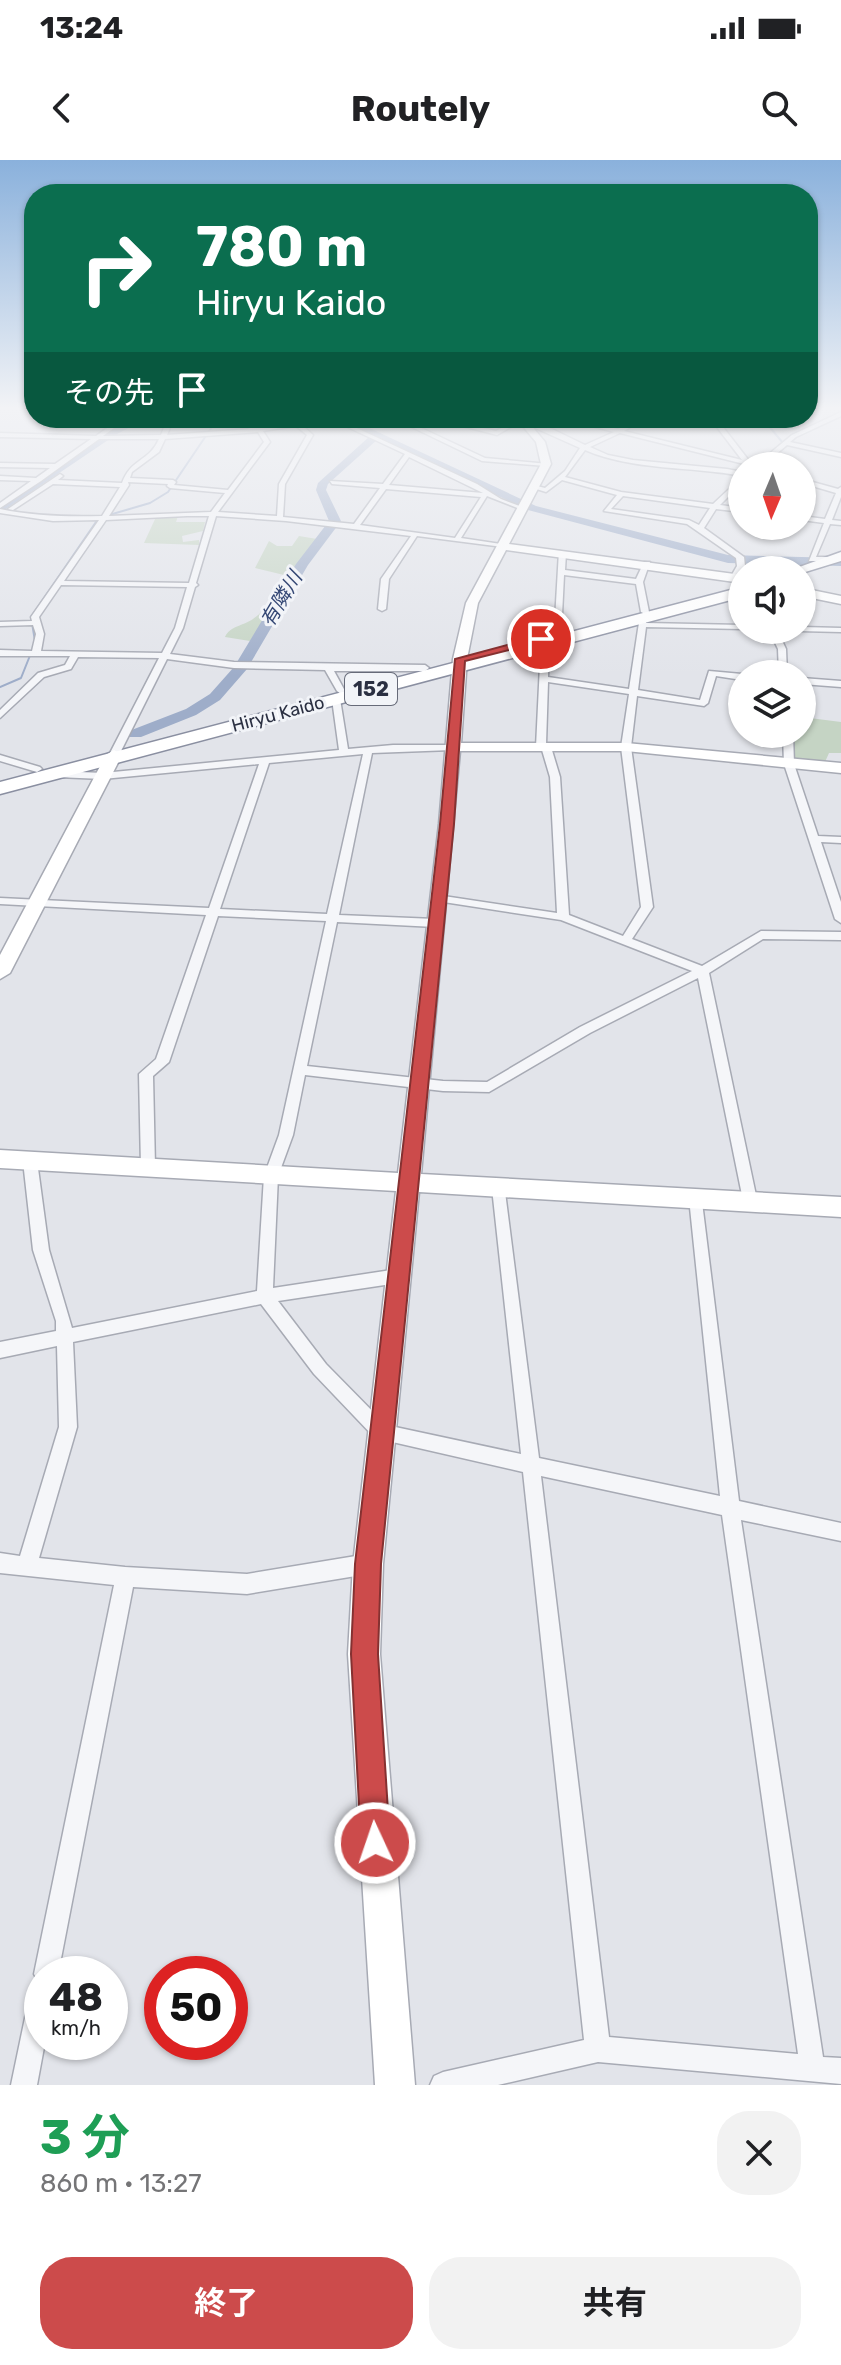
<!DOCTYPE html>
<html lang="ja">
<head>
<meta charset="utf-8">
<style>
  :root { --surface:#fff; --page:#f2f2f2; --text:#202124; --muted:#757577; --accent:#cc4b4b }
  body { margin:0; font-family:Rubik,"Noto Sans JP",sans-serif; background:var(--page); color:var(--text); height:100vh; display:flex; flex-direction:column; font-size:30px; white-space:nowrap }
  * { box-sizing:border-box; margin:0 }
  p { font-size:26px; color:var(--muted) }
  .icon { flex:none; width:44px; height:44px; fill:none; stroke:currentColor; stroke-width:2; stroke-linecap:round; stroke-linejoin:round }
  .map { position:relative; height:1925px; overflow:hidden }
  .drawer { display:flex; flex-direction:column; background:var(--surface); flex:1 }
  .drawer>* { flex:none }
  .banner { position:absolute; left:24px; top:24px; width:794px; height:244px; border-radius:32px; box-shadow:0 2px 6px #0004; background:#0b6e4f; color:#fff; overflow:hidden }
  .needle { width:52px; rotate:182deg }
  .buttons { position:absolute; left:728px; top:292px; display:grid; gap:16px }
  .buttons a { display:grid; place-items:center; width:88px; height:88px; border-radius:50%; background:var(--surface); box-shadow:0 2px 6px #0004; font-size:40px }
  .speed { position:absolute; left:24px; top:1796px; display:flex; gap:16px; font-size:40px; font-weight:700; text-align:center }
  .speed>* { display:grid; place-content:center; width:104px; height:104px; border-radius:50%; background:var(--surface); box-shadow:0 2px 6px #0004; line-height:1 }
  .speed small { font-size:20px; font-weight:400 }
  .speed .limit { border:12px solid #d22; background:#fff; color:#111 }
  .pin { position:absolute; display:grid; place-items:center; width:68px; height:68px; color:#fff; margin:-34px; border:4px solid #fff; border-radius:50%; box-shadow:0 2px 8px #0007 }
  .me { position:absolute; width:88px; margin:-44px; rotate:357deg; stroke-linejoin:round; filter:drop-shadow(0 0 6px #0008) }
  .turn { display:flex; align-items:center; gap:28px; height:168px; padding:0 40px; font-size:36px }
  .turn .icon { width:104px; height:104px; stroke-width:2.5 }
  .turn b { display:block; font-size:56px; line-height:68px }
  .then { display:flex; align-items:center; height:76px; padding:0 40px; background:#0003; gap:16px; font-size:30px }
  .round { display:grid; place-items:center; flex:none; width:84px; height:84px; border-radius:32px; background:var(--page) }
  .headline { display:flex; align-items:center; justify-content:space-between; height:136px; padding:0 40px }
  h1 { font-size:48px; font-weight:700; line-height:60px; color:#1e9e55 }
  .action { display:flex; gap:16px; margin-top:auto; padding:16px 40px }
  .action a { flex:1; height:92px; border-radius:32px; background:var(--accent); color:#fff; font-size:32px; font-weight:700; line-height:92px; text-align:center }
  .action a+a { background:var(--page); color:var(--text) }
  .status { display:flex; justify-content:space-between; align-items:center; height:56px; padding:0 40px; background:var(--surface); direction:ltr }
  .status svg { height:22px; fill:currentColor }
  header { display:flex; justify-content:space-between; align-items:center; height:104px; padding:0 40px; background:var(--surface); font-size:36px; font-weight:700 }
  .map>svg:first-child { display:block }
  .green { fill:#c5d4c4 }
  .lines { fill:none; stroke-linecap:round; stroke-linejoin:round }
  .stream { stroke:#9eadc9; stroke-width:2 }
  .river { fill:#9eadc9; fill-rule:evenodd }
  .street-casing { stroke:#a7aab4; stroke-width:3 }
  .secondary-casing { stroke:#a7aab4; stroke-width:3 }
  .highway-casing { stroke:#8a8fa1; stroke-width:3 }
  .street { fill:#f5f6f9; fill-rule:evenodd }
  .secondary { fill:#fff; fill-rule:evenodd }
  .highway { fill:#fff; fill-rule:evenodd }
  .route { fill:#cc4b4b; stroke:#853131; stroke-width:2 }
  .labels { text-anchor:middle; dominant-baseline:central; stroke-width:6; stroke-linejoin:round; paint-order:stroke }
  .far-street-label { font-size:18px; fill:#2b3042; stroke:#f2f4f8 }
  .far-water-label { font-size:20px; font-style:italic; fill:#354875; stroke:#f2f4f8 }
  .shield { fill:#f2f4f8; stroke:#676b79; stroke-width:2 }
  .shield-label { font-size:20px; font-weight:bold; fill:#2b3042 }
</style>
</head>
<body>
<div class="status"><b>13:24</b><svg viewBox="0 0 49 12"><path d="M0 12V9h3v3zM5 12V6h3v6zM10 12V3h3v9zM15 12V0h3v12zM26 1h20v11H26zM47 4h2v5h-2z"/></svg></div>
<header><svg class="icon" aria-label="back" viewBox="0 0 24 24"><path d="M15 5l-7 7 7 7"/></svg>Routely<svg class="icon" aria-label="search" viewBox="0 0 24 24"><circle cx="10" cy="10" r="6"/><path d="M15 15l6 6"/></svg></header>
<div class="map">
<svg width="841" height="1925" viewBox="0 0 841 1925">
  <rect width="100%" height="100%" fill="#e2e4ea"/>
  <!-- green -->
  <path class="green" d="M178,356L176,362H205L203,371L182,376L183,382L199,380V385L144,383L156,357Z
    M299,376L317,379L250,481L225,477C230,466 243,466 253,459C268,449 276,431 284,415L255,408L269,381L277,386H292Z
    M802,557L841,562V593H829L825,602L794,600L793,574H802Z"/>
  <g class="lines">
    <!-- stream -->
    <path class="stream" d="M762,258L783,283
      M109,355L150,343L168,332L218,258
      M35,481L31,457L98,359
      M0,527L21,518L31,493"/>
    <!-- river -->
    <path class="river" d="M135,258H148L117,274L0,353V345L111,270Z
      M335,258H348L536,346L728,395L841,398V406L728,403L528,350L378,279L328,324L326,330L341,361L308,405L247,509L220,540L196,555L141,577H129V571L186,549L210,534L234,507L296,404L329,361L316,330L318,323L370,276Z"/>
    <defs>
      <path id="street" d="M841,252V256L796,277L790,282L841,293V297L787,285L762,306H752L620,273L590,287L608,295L633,300L727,309L742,312V316C690,306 634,311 585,290L565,317L621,332L713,344L742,317V323L720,345L742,348V352L716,349L704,368L744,397L745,406L734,420L730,418L737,406L736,398L687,364L604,351L617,335L562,320L546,332L530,327L533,325L545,328L565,311L580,288L524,263L526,260L552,269L585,285L614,272L562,258H572L618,269L630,264L626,258H632L636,264L624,271L742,300L710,258H716L750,302L757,304L792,275ZM623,336L710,348L699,365L689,360L611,349Z
        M130,258H138L114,268L103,276L161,275L168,258H174L167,275L250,269L222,258H230L258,268L293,263L289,260L292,258L302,263V265L313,275L285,324L283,357L354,364L380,328L332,324L330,321L383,324L405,294L328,258H335L477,324L501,339L525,348L520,349L487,336L461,378L501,384L503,387L417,376L389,419L386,449L382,451L378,449L381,419L411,376L286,361L216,356L196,423L198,425L195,427L183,468L170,494L234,502L425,505L429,508L425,511H334L345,531L341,534L337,531L325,510L234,508L167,499L119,595L114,598L109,595L159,498L78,497L71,509L44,517L0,558V550L38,513L65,505L70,496H0V490L32,491L36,474L33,465L0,466V462L32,461L31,457L99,360L53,361L0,353V349C34,356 67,357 102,356L120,327L53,324L13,350L8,349L60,314L63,316L58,320L122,323C131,298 149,302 159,279H99L41,321L0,348V343L31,321L0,320V316L36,318L50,308L0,307V303L55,304L91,279L0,277V273L96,276L110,266ZM296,266L307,275L279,324L277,356L218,352L270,282L263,271ZM258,272L264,282L228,330L174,325L176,322L173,320L130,318L132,312L159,292L165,279ZM409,297L483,333L389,325ZM128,322L168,324L167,326L170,328L225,333L211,352L109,356L129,325ZM386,329L481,337L455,378L360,365ZM187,356H209L189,423L64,421L106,360ZM61,425L187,427L175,468L162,493L41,491L44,474L39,457Z
        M393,258H400L485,298L549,304L546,306L482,301Z
        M520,258L525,259L497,275L443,261L446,259L496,271Z
        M802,319L838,329L841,327V337L832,360L841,361V365L830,364L816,397H833L836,401H809L824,363L802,360V356L825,359L836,333L802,323Z
        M559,391L566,393L565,410L636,419L644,402H650L643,422L649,452L645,454L641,452L636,424L564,415L561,475L554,477Z
        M640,456H646V463L742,465V469L646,467L638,530L700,540L709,511L742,514V520L716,516L708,543L704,546L637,536L631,587L653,747L632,779L702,806L761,771L841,772V780L763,779L709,813L757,1040L755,1044L750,1046L745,1044L743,1040L698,818L590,873L489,932L443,931L305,915L293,975L278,1016L273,1128L398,1109L404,1111L406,1116L404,1121L398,1123L278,1141L326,1204L386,1265L521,1294L492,1028L494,1024H504L539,1298L720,1336L689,1038L691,1034L696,1032L701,1034L739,1341L841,1363V1381L741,1360L823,1897L841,1898V1924L598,1902L498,1925H430L434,1916L443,1912L584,1880L523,1312L375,1278L314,1214L261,1144L73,1182L77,1267L39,1398L125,1407L247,1414L368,1394L375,1397L378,1404L375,1411L368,1414L247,1434L133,1427L58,1814H42V1882H45L37,1925H11L30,1834L33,1825L39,1823L34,1814L114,1425L0,1413V1393L20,1396L59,1267L57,1186L0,1198V1182L56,1171V1161L33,1090L23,1001L25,997H35L37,1001L49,1090L72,1168L257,1131L264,1016L279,975L326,761L218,756L169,902L153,916L155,1007L153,1011H143L141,1007L139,914L156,899L206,755L0,744V738L209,748L259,604L103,619L56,617L51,614L56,611L103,613L339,590L332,539L336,536L340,539L348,589L393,585H455V589L452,590L372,593L339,755L435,759L441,763L435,767L337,762L307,906L443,921L487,922L580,867L692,811L561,760L437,741L431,738L437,735L557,753L550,617L542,590L536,587L541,484L545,482L549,484L548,517L629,529ZM548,522L629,534L621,587L641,747L623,776L569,755L560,617L551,587L546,584ZM363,594L327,754L220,749L269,603ZM541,1316L722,1355L798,1894L609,1877Z
        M802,467L841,468V472L799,471L802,470Z
        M769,470H777L786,489L787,514H779L778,489Z
        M802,518L841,521V527L802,524Z
        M783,574H793L794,604L818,676L841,677V683L821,682L841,742V763L835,759L784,604Z
        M0,595L40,607L42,609L37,612L0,601Z"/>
      <path id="secondary" d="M516,258H525L545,282L551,304L509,384L742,415V423L506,390L478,443L467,499L461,583H626L841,603V613L626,591H460L421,1014L841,1037V1057L419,1032L383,1404L380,1494L415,1925H375L348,1494L353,1404L396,1031L0,1008V990L398,1013L439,664L453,499L466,443L541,304L536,282Z
        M802,428L841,436V444L802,436Z
        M114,590L122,595L10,813L0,819V795L106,595Z"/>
      <path id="highway" d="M841,392V401L802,413V410H791Z
        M742,427V437L0,634V622Z"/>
    </defs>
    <!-- street casing -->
    <use href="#street" class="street-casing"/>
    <!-- secondary casing -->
    <use href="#secondary" class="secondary-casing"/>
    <!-- highway casing -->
    <use href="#highway" class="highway-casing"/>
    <!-- street -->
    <use href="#street" class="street"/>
    <!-- secondary -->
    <use href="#secondary" class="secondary"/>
    <!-- highway -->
    <use href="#highway" class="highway"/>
  </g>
  <!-- sky -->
  <linearGradient id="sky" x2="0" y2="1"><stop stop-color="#8ab1dc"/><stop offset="0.48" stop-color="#f2f3f6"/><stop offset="1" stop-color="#f2f3f6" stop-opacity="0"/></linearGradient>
  <rect width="841" height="516" fill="url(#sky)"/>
  <!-- route -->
  <path class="route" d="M541,476L545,481L465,501L454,664L381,1404L378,1494L390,1683L386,1694L375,1698L365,1694L361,1683L351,1494L355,1404L440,664L455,499Z"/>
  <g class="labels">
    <!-- far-street labels -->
    <g class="far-street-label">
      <text transform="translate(278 554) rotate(-15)">Hiryu Kaido</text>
    </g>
    <!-- far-water labels -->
    <g class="far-water-label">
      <text transform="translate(281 439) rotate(-59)">有隣川</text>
    </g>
    <!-- shield labels -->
    <rect class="shield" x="345" y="513" width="52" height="32" rx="6"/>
    <g class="shield-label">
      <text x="371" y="529">152</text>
    </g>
  </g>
</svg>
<div class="buttons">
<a><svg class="needle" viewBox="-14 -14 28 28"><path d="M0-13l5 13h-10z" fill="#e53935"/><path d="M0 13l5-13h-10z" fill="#757577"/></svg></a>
<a><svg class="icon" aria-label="sound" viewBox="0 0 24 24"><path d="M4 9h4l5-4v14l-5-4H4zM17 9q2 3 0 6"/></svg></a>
<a><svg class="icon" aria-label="layers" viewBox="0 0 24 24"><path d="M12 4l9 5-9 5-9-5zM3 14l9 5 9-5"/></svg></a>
</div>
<div class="speed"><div>48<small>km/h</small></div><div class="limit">50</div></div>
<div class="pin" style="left:541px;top:479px;background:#d93025"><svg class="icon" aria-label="arrive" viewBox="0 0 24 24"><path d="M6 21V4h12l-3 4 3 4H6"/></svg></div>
<svg class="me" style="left:375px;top:1683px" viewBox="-20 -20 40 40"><circle r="17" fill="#cc4b4b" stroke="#fff" stroke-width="3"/><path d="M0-11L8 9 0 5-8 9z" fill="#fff"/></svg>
<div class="banner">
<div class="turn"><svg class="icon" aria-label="right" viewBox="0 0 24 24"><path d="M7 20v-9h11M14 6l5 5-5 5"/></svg><div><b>780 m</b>Hiryu Kaido</div></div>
<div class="then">その先<svg class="icon" aria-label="arrive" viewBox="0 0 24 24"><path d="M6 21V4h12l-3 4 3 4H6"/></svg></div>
</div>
</div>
<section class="drawer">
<div class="headline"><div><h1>3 分</h1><p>860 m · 13:27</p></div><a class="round"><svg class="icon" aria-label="close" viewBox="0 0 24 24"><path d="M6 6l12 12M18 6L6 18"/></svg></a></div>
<div class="action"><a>終了</a><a>共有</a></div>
</section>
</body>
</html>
